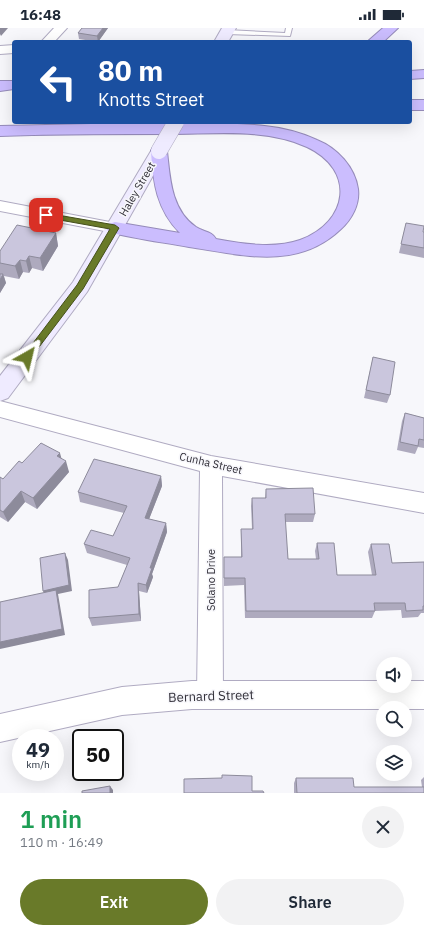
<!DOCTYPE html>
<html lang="en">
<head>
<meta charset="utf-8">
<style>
  :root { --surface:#fff; --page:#f2f2f3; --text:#1f2937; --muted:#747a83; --accent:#697a29 }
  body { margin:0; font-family:"IBM Plex Sans",sans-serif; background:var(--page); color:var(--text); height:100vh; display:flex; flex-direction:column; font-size:15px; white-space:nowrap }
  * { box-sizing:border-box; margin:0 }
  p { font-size:13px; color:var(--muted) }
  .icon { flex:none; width:22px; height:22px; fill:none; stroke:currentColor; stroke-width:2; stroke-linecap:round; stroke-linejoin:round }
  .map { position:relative; height:765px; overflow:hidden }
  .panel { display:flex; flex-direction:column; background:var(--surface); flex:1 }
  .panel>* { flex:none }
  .top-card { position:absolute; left:12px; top:12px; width:400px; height:84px; border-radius:4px; box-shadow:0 4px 16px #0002; background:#1a4fa0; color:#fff; overflow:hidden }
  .fabs { position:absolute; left:376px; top:629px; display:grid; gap:8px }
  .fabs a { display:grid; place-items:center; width:36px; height:36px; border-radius:50%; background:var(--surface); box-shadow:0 4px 16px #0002; font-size:20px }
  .speed { position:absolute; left:12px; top:701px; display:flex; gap:8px; font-size:20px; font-weight:700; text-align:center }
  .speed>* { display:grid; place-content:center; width:52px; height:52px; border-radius:50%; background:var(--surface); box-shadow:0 4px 16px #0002; line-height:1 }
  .speed small { font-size:10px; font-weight:400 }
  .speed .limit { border:2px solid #111; border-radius:6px; background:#fff; color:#111 }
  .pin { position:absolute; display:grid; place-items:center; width:34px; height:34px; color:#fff; margin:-17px; border-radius:8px; box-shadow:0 2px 6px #0006 }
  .me { position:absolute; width:44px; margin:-22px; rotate:37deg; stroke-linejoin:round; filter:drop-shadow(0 0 3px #0008) }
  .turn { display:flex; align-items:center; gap:14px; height:84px; padding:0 20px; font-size:18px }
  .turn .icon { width:52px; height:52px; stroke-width:2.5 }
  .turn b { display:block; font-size:28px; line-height:34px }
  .round { display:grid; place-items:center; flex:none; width:42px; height:42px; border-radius:21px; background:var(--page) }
  .summary { display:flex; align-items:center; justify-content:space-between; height:68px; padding:0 20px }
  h1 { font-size:24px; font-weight:600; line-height:30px; color:#1e9e55 }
  .primary-button { display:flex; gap:8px; margin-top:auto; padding:8px 20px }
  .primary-button a { flex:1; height:46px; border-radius:24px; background:var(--accent); color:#fff; font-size:16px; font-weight:600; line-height:46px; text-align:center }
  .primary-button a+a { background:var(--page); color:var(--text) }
  .status { display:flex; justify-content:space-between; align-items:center; height:28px; padding:0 20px; background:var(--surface); direction:ltr }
  .status svg { height:11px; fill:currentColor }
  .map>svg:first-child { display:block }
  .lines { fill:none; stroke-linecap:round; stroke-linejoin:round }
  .service-casing { stroke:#b0abc2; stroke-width:2 }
  .minor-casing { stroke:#b0abc2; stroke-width:2 }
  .tertiary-casing { stroke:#b0abc2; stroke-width:2 }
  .secondary-casing { stroke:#b0abc2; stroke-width:2 }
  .motorway-casing { stroke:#958bb9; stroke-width:2 }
  .service { fill:#fff; fill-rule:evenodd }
  .minor { fill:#fff; fill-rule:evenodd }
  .tertiary { fill:#fff; fill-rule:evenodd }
  .secondary { fill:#efebff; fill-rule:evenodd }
  .motorway { fill:#cbbdfe; fill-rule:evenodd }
  .secondary-bridge-casing { stroke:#b0abc2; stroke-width:17; stroke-linecap:butt }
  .secondary-bridge { stroke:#efebff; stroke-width:16 }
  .wall { fill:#aeaabe }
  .shaded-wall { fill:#8d8b9b }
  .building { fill:#cac6dd; stroke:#8d8b9b }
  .route { fill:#697a29; stroke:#444f1b }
  .labels { text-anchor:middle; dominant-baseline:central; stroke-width:3; stroke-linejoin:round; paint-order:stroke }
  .street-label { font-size:11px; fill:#312f38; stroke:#f7f7fb }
  .near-street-label { font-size:13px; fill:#312f38; stroke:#f7f7fb }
</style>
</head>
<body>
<div class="status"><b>16:48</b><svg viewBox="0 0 49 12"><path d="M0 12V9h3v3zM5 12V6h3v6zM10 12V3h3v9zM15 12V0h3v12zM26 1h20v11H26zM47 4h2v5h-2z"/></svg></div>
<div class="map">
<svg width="424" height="765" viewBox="0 0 424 765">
  <rect width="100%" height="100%" fill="#f7f7fb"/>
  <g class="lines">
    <defs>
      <path id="service" d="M286,0H292L290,8L227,6L224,4L227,2L285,5Z"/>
      <path id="minor" d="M54,0H67L54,14H41Z
        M14,17V25L0,26V18Z
        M0,173L115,195L121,196L123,200L121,204L115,205L0,183Z
        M0,373L211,428L424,465V485L222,448L223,667L219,676L210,680L201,676L197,667L200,443L0,389Z"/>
      <path id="tertiary" d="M192,653H383V658H405V653H424V681H192L122,687L0,714V686L122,659Z"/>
      <path id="secondary" d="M222,0H236L228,14H214Z
        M159,118L165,119L167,123L87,264L8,370L0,373V348L73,254L151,123L153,119Z"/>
      <path id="motorway" d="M383,0H398L383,14H367Z
        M424,42V50L410,51V43Z
        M0,53H14V61L0,63Z
        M410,72H424V82H410Z
        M92,96C124,96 155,96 186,96C230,96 277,93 317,112C337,120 355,139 358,161C360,176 352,191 341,201C297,243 242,227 189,219C162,214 135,211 109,204L106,200L109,196L115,194L180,205C157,182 153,155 151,123L153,119L159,118L165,119L167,123C170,150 171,182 196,199C203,204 212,203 216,211C243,216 274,221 300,212C349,194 356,142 307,119C266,100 216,106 172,106C115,106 57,106 0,108V98Z"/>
    </defs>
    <!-- service casing -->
    <use href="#service" class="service-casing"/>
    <!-- minor casing -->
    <use href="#minor" class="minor-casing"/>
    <!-- tertiary casing -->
    <use href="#tertiary" class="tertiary-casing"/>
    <!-- secondary casing -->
    <use href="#secondary" class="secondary-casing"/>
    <!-- motorway casing -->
    <use href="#motorway" class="motorway-casing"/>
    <!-- service -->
    <use href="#service" class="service"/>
    <!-- minor -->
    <use href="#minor" class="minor"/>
    <!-- tertiary -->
    <use href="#tertiary" class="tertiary"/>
    <!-- secondary -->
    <use href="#secondary" class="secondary"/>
    <!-- motorway -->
    <use href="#motorway" class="motorway"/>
    <defs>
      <path id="secondary-bridge" d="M159,123L176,94"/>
    </defs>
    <!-- secondary-bridge casing -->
    <use href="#secondary-bridge" class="secondary-bridge-casing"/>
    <!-- secondary-bridge -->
    <use href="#secondary-bridge" class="secondary-bridge"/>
  </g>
  <!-- wall -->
  <path class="wall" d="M82,0H108L98,14L79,11L78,5Z
    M406,195L424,204V230L399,225Z
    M56,205L58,218L43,243L32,240L29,245L23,244L19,251L4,248L6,255L0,265V223Z
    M373,329L390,367L387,375L364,370Z
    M405,385L424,390V420L418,419L415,426L397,422L402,393Z
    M61,430L69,444L37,481L25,474L8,494L0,489V449L3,451L22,435Z
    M161,448L162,458L149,491L166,495L167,504L152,546L153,549L147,565L139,563L141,593L92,598L89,590L118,559L127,537L87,525L84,516L113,508L124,485L80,474L78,464Z
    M266,461L315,486L313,494H285L288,531H316L315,523L317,515L337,547H372L368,524L371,516L392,535L424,534V585H421L418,589L402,590L401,582L375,583L372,590H245L244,557L224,558V529H241V501H252L251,478L252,470H265Z
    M424,749V765H294V755L296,750L354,759H422L421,752Z"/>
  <!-- shaded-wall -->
  <path class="shaded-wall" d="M0,0H8L1,8L0,6Z
    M103,0H108L98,14L97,8Z
    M56,205L58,218L43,243L40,230Z
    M29,228L32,240L29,245L26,233Z
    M20,232L23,244L19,251L15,238Z
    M3,246L6,255L0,265V252Z
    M60,425L63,436L57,428Z
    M66,433L69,444L37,481L33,470Z
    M161,448L162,458L146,499L145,490Z
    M21,463L25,474L8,494L3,484Z
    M166,495L167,504L152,546L153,549L147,565L146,557L150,540Z
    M65,525L68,532L72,563L58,566L65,607L0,621V614L46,569L43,563Z
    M138,555L139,563L141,593L139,586Z
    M110,758L113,762V765H110Z"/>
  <!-- building -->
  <path class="building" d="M82,0H103L97,8L78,5Z
    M406,195L424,198L423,204H424V220L401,216Z
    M17,197L56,205L40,230L29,228L26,233L20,232L15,238L0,235V223Z
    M0,246H3L0,252Z
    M373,329L395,334L390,367L366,362Z
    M405,385L424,390V412L419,411L418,418L400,414Z
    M41,415L60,425L57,428L66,433L33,470L21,463L3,484L0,482V449L3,451L19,433L22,435Z
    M94,431L161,448L145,490L166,495L150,540H152L146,557L138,555L139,586L89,590V562L118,559L130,530L84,516L91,502L113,508L127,478L78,464Z
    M313,460L315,486H285L288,531H319L317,515H334L337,547H376L371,516H389L392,535L424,534V578H423V582L406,583L405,575H374L375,583H246L245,550H224V529H242L241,501H253L252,470H266V461Z
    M65,525L69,557L43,563L40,530Z
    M56,562L62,601L0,614V574Z
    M222,747L252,748V763H263L264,765H184V751L222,750Z
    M296,750H353L354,759H424V765H297Z
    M110,758V765H82V763Z"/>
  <!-- route -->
  <path class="route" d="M46,185L115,197L119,200L83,261L30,331L27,332L22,329L24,327L77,257L110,201L43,189V186Z"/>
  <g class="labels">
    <!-- street labels -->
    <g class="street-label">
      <text transform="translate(137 161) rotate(-60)">Haley Street</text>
      <text transform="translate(211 435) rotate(13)">Cunha Street</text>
      <text transform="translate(211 552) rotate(-90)">Solano Drive</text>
    </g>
    <!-- near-street labels -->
    <g class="near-street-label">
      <text transform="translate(211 668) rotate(-2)">Bernard Street</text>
    </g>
  </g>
</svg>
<div class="fabs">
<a><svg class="icon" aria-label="sound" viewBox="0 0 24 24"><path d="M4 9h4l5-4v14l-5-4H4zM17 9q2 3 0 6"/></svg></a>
<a><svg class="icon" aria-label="search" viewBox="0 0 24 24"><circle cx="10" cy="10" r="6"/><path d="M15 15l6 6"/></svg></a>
<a><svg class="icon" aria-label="layers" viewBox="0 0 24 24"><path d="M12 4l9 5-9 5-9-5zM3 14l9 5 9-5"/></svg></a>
</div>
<div class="speed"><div>49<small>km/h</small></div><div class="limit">50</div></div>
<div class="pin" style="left:46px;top:187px;background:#d93025"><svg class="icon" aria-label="arrive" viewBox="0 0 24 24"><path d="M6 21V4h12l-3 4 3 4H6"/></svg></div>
<svg class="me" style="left:27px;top:329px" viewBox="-20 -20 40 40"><path d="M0-17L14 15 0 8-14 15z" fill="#697a29" stroke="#fff" stroke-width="4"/></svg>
<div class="top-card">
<div class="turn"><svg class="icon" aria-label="left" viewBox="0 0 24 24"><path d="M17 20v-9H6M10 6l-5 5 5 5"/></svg><div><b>80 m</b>Knotts Street</div></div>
</div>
</div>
<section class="panel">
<div class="summary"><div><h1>1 min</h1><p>110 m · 16:49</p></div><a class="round"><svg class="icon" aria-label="close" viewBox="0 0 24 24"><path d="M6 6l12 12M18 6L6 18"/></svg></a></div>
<div class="primary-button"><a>Exit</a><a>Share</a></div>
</section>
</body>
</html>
